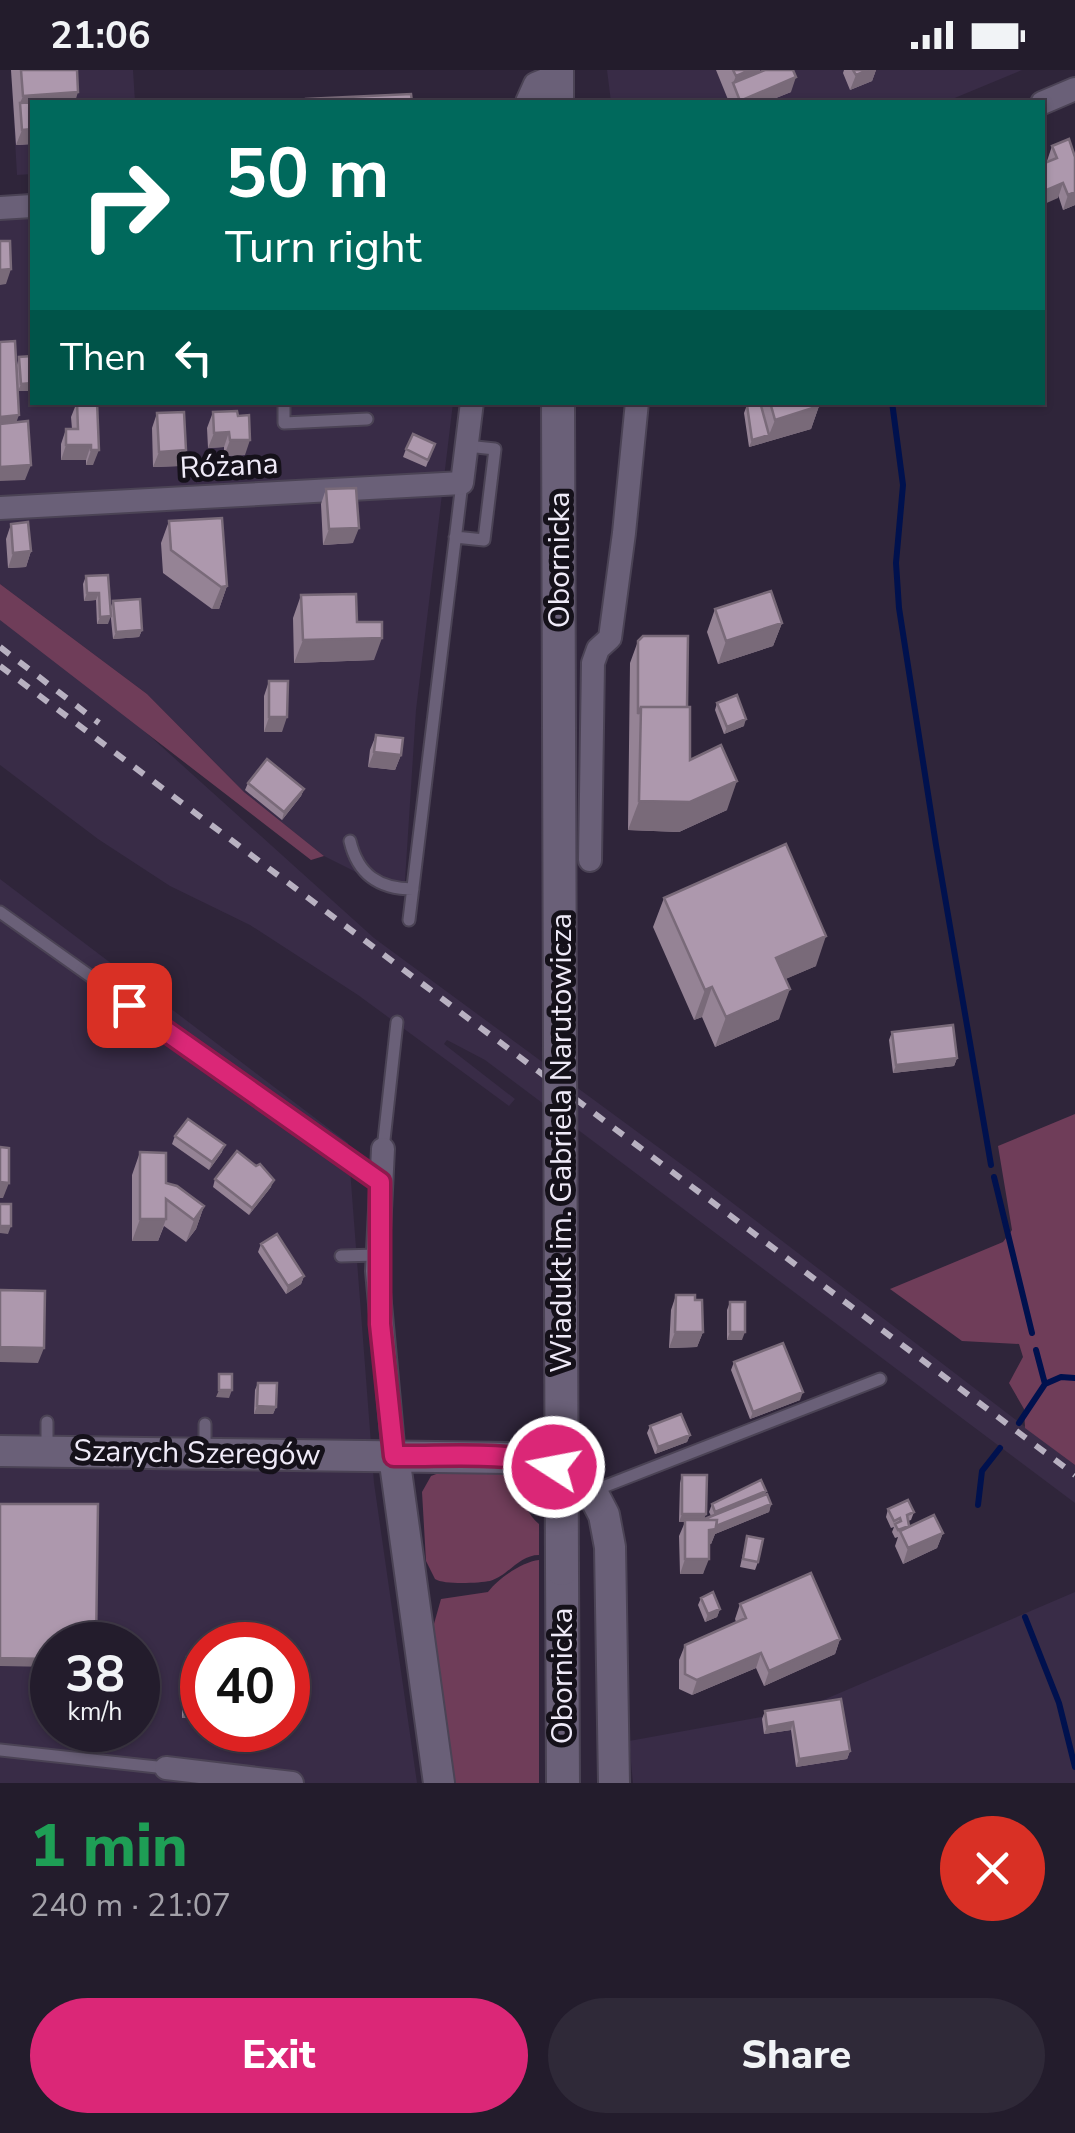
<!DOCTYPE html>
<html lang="en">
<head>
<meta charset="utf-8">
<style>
  :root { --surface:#231c2c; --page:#2f2938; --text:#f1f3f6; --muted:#a3a1a9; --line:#403a48; --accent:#db2777 }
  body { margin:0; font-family:"Nunito Sans",sans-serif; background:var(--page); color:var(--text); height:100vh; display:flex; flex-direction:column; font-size:38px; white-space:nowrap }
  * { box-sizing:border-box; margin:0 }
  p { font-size:32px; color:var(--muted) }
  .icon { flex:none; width:55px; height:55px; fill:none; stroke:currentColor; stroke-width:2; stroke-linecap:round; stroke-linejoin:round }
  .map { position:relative; height:1713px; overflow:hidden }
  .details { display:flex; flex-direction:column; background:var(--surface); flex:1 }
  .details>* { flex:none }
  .hud { position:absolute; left:30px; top:30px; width:1015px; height:305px; border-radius:0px; box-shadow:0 2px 8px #0004,0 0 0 2px var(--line); background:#00695c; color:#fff; overflow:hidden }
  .speed { position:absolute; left:30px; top:1552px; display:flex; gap:20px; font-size:50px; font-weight:700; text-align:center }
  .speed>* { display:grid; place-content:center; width:130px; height:130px; border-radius:50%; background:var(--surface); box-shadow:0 2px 8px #0004,0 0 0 2px var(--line); line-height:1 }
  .speed small { font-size:25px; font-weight:400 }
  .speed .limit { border:15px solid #d22; background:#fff; color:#111 }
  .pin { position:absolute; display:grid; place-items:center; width:85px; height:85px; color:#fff; margin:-42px; border-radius:20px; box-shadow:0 5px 15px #0006 }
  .me { position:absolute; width:110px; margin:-55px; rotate:281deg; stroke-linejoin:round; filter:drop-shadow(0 0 8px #0008) }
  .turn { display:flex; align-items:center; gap:35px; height:210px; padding:0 30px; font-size:45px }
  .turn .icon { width:130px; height:130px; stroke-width:2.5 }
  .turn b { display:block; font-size:70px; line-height:85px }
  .then { display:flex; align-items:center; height:95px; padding:0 30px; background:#0003; gap:20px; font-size:38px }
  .round { display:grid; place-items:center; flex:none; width:105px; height:105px; border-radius:52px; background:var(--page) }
  .head { display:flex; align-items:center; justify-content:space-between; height:170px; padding:0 30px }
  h1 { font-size:60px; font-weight:800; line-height:75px; color:#1e9e55 }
  .cta { display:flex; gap:20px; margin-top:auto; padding:20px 30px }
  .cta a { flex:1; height:115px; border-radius:60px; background:var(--accent); color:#fff; font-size:40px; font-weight:800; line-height:115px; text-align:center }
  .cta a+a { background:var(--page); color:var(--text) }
  .status { display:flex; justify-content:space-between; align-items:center; height:70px; padding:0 50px; background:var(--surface); direction:ltr }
  .status svg { height:28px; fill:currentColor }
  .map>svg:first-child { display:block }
  .built { fill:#392c47; fill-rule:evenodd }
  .green { fill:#6f3d59 }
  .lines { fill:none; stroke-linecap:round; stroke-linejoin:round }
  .stream { stroke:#00114e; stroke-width:6 }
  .service-casing { stroke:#4b4355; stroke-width:15 }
  .minor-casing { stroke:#4b4355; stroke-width:26 }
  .tertiary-casing { stroke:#4b4355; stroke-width:34 }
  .secondary-casing { stroke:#4b4355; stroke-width:36 }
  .service { stroke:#6a6078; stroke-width:11 }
  .minor { stroke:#6a6078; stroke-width:22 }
  .tertiary { stroke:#6a6078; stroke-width:30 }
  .secondary { stroke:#6a6078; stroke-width:32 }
  .rail { stroke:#b8b1c1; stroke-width:6; stroke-dasharray:12 12; stroke-linecap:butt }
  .secondary-bridge-casing { stroke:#4b4355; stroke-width:36; stroke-linecap:butt }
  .secondary-bridge { stroke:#6a6078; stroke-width:32 }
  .wall { fill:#958395 }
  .shaded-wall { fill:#796a79 }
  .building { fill:#ad98ad; stroke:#796a79; stroke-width:2.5 }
  .route-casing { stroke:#8e194d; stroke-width:25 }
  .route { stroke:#db2777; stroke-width:18 }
  .labels { text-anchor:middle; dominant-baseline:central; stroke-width:10; stroke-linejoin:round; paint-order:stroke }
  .street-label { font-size:30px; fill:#efeaf8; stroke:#15111a }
</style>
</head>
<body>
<div class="status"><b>21:06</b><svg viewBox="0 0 49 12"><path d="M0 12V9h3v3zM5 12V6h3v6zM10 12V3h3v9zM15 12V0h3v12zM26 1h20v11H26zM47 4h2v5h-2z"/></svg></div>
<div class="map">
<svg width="1075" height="1713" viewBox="0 0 1075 1713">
  <rect width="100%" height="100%" fill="#2f253a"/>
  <!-- built -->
  <path class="built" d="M11,0H133L135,32H32V104L17,105Z
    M607,0H1022L945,32H611Z
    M32,122V332L453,333L416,640L404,826L324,786L244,722L147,624L0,514V129Z
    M0,546L111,631L374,868L696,1105L1075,1395V1433L485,990L447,970L444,974L515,1029L509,1036L358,925L250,855L170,816L98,769L0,695Z
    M0,809L348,1073L374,1413L417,1713H0ZM52,1575H138V1660H52ZM202,1575H288V1660H202Z
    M1075,1522V1713H633L629,1671L800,1640Z"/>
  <!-- green -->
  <path class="green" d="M0,514L147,624L244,722L324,786L311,790L0,550Z
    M1075,1044V1395L1025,1358L1024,1339L1009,1313L1023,1287L1019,1274L962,1271L890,1219L1003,1172L1012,1160L998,1076Z
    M452,1398C476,1398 504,1394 518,1419C525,1433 527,1444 539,1454V1485C519,1485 508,1506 490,1511C479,1513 444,1515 435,1509L426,1491L422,1422L431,1406Z
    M539,1490V1713H451L432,1561L441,1529L488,1522C499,1508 522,1492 539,1490Z"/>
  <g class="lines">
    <!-- stream -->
    <path class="stream" d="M892,332L903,415L896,493L899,538L936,775L991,1095
      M994,1107L1032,1263
      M1045,1314L1061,1307L1075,1308
      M1019,1353L1045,1314L1036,1280
      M978,1435L982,1401L1000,1378
      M1025,1547L1059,1633L1075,1697"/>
    <defs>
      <path id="service" d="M284,332V353L367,349
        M455,467L484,470L495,379L467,376
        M350,771C358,805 379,819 413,819
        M0,842L380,1112
        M409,850L462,413
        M383,1079L397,952
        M341,1186L377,1185
        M47,1382V1352
        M205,1383V1354
        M595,1420L880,1309
        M0,1680L166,1698"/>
      <path id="minor" d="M527,32L535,14L557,5
        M1042,33L1075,19
        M0,138L32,136
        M0,438L462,413L472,332
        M590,790L593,593L598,579L610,568L624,463L637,332
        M383,1079L377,1201L394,1386
        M166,1698L292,1713"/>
      <path id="tertiary" d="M0,1381L510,1388L534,1390L571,1404L592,1422L604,1445L610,1477L614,1713
        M394,1386L439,1713"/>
      <path id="secondary" d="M557,0V32
        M558,332L560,977
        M562,1499L563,1713"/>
    </defs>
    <!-- service casing -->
    <use href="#service" class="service-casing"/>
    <!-- minor casing -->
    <use href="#minor" class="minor-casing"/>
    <!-- tertiary casing -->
    <use href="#tertiary" class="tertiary-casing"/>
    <!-- secondary casing -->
    <use href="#secondary" class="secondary-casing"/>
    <!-- service -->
    <use href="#service" class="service"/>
    <!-- minor -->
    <use href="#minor" class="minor"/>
    <!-- tertiary -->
    <use href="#tertiary" class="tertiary"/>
    <!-- secondary -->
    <use href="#secondary" class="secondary"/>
    <!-- rail -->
    <path class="rail" d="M0,577L99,653
      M0,596L1075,1405"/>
    <defs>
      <path id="secondary-bridge" d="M560,977L562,1499"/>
    </defs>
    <!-- secondary-bridge casing -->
    <use href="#secondary-bridge" class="secondary-bridge-casing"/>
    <!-- secondary-bridge -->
    <use href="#secondary-bridge" class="secondary-bridge"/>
  </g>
  <!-- wall -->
  <path class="wall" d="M11,0H77L32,32V74L16,75Z
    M716,0H760L759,2L791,22L766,32H729Z
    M844,0H876L872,11L850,20L843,3Z
    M1052,76L1075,87V135L1063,140L1047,91Z
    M32,190V261L29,200Z
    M32,286V321H18L17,295L19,287Z
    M77,332H97L93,395H86V390H61V374L66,359H72L71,347Z
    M754,332H818L819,336L811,359L749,377L744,343L747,335Z
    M213,342L245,385L224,386V377L208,378L207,358Z
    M157,343L186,380L180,396L153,397L152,358Z
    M435,374L426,397L403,387L406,379Z
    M326,419L353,473L323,475L321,434Z
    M169,451L227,516L219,539H212L163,503L161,473Z
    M11,454L31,481L26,497L8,498L6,469Z
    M108,505V554H97L96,530L84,531L83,514L86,506Z
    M301,525L374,590L294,593L293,548Z
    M113,531L142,560L139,567L113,569L110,539Z
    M715,539L782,553L773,576L718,594L707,562Z
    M638,571L687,637L690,690L727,740L679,762L628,760L630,593Z
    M269,611L282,662H264V626Z
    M717,633L744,656L724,664L715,640Z
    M376,665L401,685L395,700L368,697L370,680Z
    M248,713L304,719L301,726L282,750L245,720Z
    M664,828L816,896L785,909L779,949L715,977L702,947L694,950L653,857Z
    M892,962L957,988L954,996L893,1003L889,970Z
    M175,1066L222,1082L209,1100L172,1074Z
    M140,1082L166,1113L204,1136L196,1159L186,1172L164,1156L158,1171H132V1105Z
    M256,1096L271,1117L249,1145L213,1117L215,1109Z
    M261,1174L304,1206L301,1214L286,1224L258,1182Z
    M676,1225L695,1230L703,1262L697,1277L669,1278L671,1240Z
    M730,1232L742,1270H727V1240Z
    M734,1292L800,1330L750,1349L731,1300Z
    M258,1313L276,1337L273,1344H254L255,1320Z
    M650,1356L690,1365L687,1372L655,1384L647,1363Z
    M682,1405L706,1444L704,1449L711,1446L709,1442L712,1434L766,1421L765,1425L771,1434L769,1442L715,1464L711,1474H709L703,1504H680L679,1466L685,1452H679L680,1413Z
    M888,1439L914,1442L911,1450L908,1451L909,1456L943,1463L937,1478L903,1494L895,1476L898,1467L895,1468L892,1462L894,1457L891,1458L886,1447Z
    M747,1466L758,1492L755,1500L740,1497Z
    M701,1528L720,1539L717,1547L705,1552L698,1535Z
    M740,1534L840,1569L835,1584L764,1616L756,1598L692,1625L679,1619V1590L685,1575L736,1552L735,1549Z
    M187,1587H202V1648H182V1602Z
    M841,1629L850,1681L847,1689L796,1697L791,1660L764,1664L762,1649L765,1641Z"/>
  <!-- shaded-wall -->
  <path class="shaded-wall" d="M750,0H760L753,18L733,13L736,6Z
    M868,0H876L872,11L850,20L856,5Z
    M796,7L791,22L766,32H740V31Z
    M78,22L75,32L20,33L23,26Z
    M32,59V74L16,75L22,60Z
    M1063,113L1058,128L1042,135V122Z
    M1075,122V135L1063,140L1068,125Z
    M11,199L6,214L0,215V200Z
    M32,313V321H18L21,314Z
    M819,336L811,359L749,377L752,370L769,365L775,350Z
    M19,345L11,367L0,368V347Z
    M229,362L224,377L208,378L214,363Z
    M230,370H250L245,385L224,386Z
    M66,375H91L86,390H61Z
    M91,380H99L93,395H86Z
    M186,380L180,396L153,397L159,382Z
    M31,395L25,410L0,411V397Z
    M359,458L353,473L323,475L329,459Z
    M31,481L26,497L8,498L13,483Z
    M227,516L219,539H212L221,517Z
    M87,523H99L96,530L84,531Z
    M111,546L108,554H97L100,547Z
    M782,553L773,576L718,594L726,571Z
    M142,560L139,567L113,569L116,562Z
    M382,568L374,590L294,593L303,570Z
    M269,647H287L282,662H264Z
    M746,649L744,656L724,664L727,657Z
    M374,682L401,685L395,700L368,697Z
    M737,711L727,740L679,762L628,760L639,731Z
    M304,719L301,726L282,750L284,742Z
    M826,866L816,896L765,918L776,888Z
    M712,917L702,947L694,950L705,920Z
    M790,919L779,949L715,977L726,947Z
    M957,988L954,996L893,1003L896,995Z
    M225,1075L222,1082L209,1100L212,1092Z
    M274,1110L271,1117L249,1145L252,1138Z
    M0,1112L9,1113L3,1128H0Z
    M204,1136L196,1159L186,1172L194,1150Z
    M140,1149H166L158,1171H132Z
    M0,1156H11L8,1164L0,1163Z
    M304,1206L301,1214L286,1224L288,1216Z
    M675,1262H703L697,1277L669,1278Z
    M730,1262H745L742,1270H727Z
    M0,1277L44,1278L38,1293L0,1292Z
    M219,1320H232L229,1328L216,1327Z
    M803,1322L800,1330L750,1349L753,1342Z
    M257,1336L276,1337L273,1344H254Z
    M690,1365L687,1372L655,1384L658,1377Z
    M766,1421L763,1429L712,1449L715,1442Z
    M771,1434L769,1442L715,1464L711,1474L703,1475V1458Z
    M682,1444H706L703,1452H679Z
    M943,1463L937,1478L903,1494L908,1478Z
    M685,1489H709L703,1504H680Z
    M720,1539L717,1547L705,1552L708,1544Z
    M840,1569L835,1584L764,1616L769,1601Z
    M761,1583L756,1598L692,1625L697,1610Z
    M0,1588L52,1589V1597L0,1596Z
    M188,1633H202V1648H182Z
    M793,1652L791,1660L764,1664L767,1657Z
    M850,1681L847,1689L796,1697L799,1689Z"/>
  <!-- building -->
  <path class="building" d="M21,0H77L78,22L23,26Z
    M733,0H750L736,6Z
    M765,0H793L796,7L740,31L733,13Z
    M853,0H868L856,5Z
    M411,24L412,32H306V29Z
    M72,30V32H32V59L22,60L20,33Z
    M1069,69L1075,87V122L1068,125L1063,113L1042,122V94L1057,88L1052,76Z
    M0,171H10L11,199L0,200Z
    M15,271L19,345L0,347V272Z
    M32,286V313L21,314L19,287Z
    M77,332H97L99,380H91V375H66V359H78Z
    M755,332H760L769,365L752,370L747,335Z
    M770,332H818L819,336L775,350Z
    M237,341L238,346L249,345L250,370H230L229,362L214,363L213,342Z
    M184,342L186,380L159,382L157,343Z
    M28,351L31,395L0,397V354Z
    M413,364L435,374L428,390L406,379Z
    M356,418L359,458L329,459L326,419Z
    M222,448L227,516L221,517L171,480L169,451Z
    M28,452L31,481L13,483L11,454Z
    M108,505L111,546L100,547L99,523H87L86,506Z
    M771,521L782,553L726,571L715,539Z
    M356,524L357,552H382V568L303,570L301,525Z
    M140,529L142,560L116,562L113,531Z
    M643,566H688L687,637H641L638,644V571Z
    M269,611H288L287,647H269Z
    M737,625L746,649L727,657L717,633Z
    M641,637H690V690L721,675L737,711L690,732L639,731Z
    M376,665L403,668L401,685L374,682Z
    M267,689L304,719L284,742L248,713Z
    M786,774L826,866L776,888L790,919L726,947L712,917L705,920L664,828Z
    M953,955L957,988L896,995L892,962Z
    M188,1049L225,1075L212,1092L175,1066Z
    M0,1077L9,1078V1113L0,1112Z
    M237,1081L256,1096L260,1094L274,1110L252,1138L215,1109Z
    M140,1082L166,1083V1113L177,1116L204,1136L194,1150L166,1129V1149H140Z
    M0,1134H11V1156H0Z
    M277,1164L304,1206L288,1216L261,1174Z
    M0,1220L45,1221L44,1278L0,1277Z
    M676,1225H695V1230H702L703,1262H675Z
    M730,1232H745V1262H730Z
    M783,1273L803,1322L753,1342L734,1292Z
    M219,1304H232V1320H219Z
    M258,1313H277L276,1337L257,1336Z
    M681,1344L690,1365L658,1377L650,1356Z
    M682,1405H707L706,1444H682Z
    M761,1410L766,1421L715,1442L712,1434Z
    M767,1424L771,1434L716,1456L717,1450H702Z
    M908,1430L914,1442L907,1445L909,1456L898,1460L895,1454L901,1451L900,1448L894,1451L888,1439Z
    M0,1434H98L96,1575H52V1589L0,1588Z
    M934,1445L943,1463L908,1478L900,1461Z
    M685,1450H717L716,1459L709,1460V1489H685Z
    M747,1466L763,1469L758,1492L743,1489Z
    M811,1503L840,1569L769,1601L761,1583L697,1610L685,1604V1575L746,1548L740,1534Z
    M713,1522L720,1539L708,1544L701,1528Z
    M240,1564V1575H207V1565Z
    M187,1587H202V1633H188Z
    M841,1629L850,1681L799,1689L793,1652L767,1657L765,1641Z"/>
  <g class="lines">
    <defs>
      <path id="route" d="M129,935L380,1112V1254L394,1386C446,1387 504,1380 554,1397"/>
    </defs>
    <!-- route casing -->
    <use href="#route" class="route-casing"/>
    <!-- route -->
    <use href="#route" class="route"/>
  </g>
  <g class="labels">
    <!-- street labels -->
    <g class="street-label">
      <text transform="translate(229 396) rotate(-3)">Różana</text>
      <text transform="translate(559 490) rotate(-90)">Obornicka</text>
      <text transform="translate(561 1073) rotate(-90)">Wiadukt im. Gabriela Narutowicza</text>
      <text transform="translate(197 1383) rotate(1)">Szarych Szeregów</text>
      <text transform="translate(562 1606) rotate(-90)">Obornicka</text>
    </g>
  </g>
</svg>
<div class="speed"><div>38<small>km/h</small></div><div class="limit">40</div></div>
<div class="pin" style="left:129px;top:935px;background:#d93025"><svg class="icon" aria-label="arrive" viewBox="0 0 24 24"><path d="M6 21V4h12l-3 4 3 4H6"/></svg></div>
<svg class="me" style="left:554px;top:1397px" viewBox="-20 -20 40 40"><circle r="17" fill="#db2777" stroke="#fff" stroke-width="3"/><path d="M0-11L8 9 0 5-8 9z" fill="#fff"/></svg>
<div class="hud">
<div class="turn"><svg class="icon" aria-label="right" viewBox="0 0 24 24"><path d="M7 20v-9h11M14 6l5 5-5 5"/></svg><div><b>50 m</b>Turn right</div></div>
<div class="then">Then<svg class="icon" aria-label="left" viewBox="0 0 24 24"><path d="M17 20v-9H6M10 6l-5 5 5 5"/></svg></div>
</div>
</div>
<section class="details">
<div class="head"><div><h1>1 min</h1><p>240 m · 21:07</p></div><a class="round" style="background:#d93025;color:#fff"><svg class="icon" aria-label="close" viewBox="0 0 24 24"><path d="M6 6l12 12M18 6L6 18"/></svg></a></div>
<div class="cta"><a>Exit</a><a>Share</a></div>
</section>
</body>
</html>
